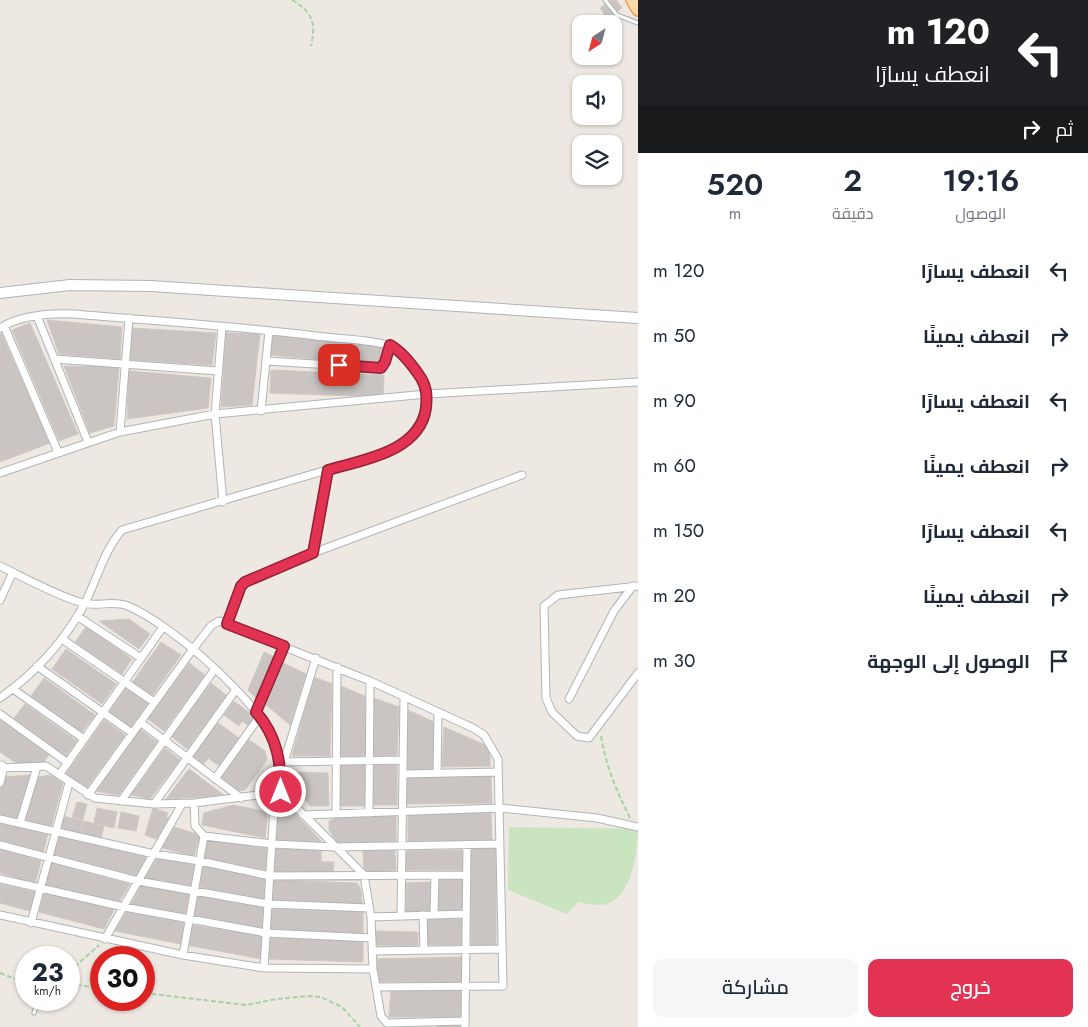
<!DOCTYPE html>
<html lang="ar">
<head>
<meta charset="utf-8">
<style>
  :root { --surface:#fff; --page:#f6f6f7; --text:#1f2937; --muted:#747a83; --accent:#e23352 }
  body { margin:0; font-family:Jost,Cairo,sans-serif; background:var(--page); color:var(--text); direction:rtl; height:100vh; display:flex; flex-direction:column; font-size:19px; white-space:nowrap }
  * { box-sizing:border-box; margin:0 }
  p { font-size:16px; color:var(--muted) }
  .icon { flex:none; width:28px; height:28px; fill:none; stroke:currentColor; stroke-width:2; stroke-linecap:round; stroke-linejoin:round }
  .map { position:relative; flex:1; overflow:hidden; direction:ltr }
  .drawer { display:flex; flex-direction:column; background:var(--surface); width:450px }
  .drawer>* { flex:none }
  .banner { background:#202124; color:#fff; overflow:hidden }
  .needle { width:32px; rotate:216deg }
  .controls { position:absolute; left:572px; top:15px; display:grid; gap:10px }
  .controls a { display:grid; place-items:center; width:50px; height:50px; border-radius:10px; background:var(--surface); box-shadow:0 1px 4px #0004; font-size:25px }
  .speed { position:absolute; left:15px; top:946px; display:flex; gap:10px; font-size:25px; font-weight:700; text-align:center }
  .speed>* { display:grid; place-content:center; width:65px; height:65px; border-radius:50%; background:var(--surface); box-shadow:0 1px 4px #0004; line-height:1 }
  .speed small { font-size:12px; font-weight:400 }
  .speed .limit { border:8px solid #d22; background:#fff; color:#111 }
  .pin { position:absolute; display:grid; place-items:center; width:42px; height:42px; color:#fff; margin:-21px; border-radius:10px; box-shadow:0 2px 8px #0006 }
  .me { position:absolute; width:55px; margin:-28px; rotate:0deg; stroke-linejoin:round; filter:drop-shadow(0 0 4px #0008) }
  .turn { display:flex; align-items:center; gap:18px; height:105px; padding:0 15px; font-size:22px }
  .turn .icon { width:65px; height:65px; stroke-width:2.5 }
  .turn b { display:block; font-size:35px; line-height:42px }
  .then { display:flex; align-items:center; height:48px; padding:0 15px; background:#0003; gap:10px; font-size:19px }
  .eta { display:flex; justify-content:space-evenly; align-items:center; height:85px; text-align:center }
  .eta b { font-size:30px; font-weight:600; line-height:35px }
  .action { display:flex; gap:10px; margin-top:auto; padding:10px 15px }
  .action a { flex:1; height:58px; border-radius:10px; background:var(--accent); color:#fff; font-size:20px; font-weight:600; line-height:58px; text-align:center }
  .action a+a { background:var(--page); color:var(--text) }
  ul { padding:0; list-style:none }
  li { display:flex; align-items:center; gap:15px; height:65px; padding:0 15px }
  li div { flex:1 }
  li b { display:block; font-size:19px }
  li em { font-style:normal }
  main { display:flex; flex:1; min-height:0 }
  .map>svg:first-child { display:block }
  .green { fill:#c9e4bf }
  .building { fill:#cac5c2; stroke:#d1c8c1 }
  .lines { fill:none; stroke-linecap:round; stroke-linejoin:round }
  .service-casing { stroke:#b0b5b7; stroke-width:5.5 }
  .minor-casing { stroke:#b0b5b7; stroke-width:9 }
  .secondary-casing { stroke:#afb4b7; stroke-width:12 }
  .primary-casing { stroke:#ec9f5d; stroke-width:14 }
  .path { stroke:#a3d5a3; stroke-width:2; stroke-dasharray:5 2.5; stroke-linecap:butt }
  .service { stroke:#fff; stroke-width:3 }
  .minor { stroke:#fff; stroke-width:7 }
  .secondary { stroke:#fff; stroke-width:10 }
  .primary { stroke:#fcd9a9; stroke-width:11 }
  .route-casing { stroke:#932135; stroke-width:12 }
  .route { stroke:#e23352; stroke-width:9 }
</style>
</head>
<body>
<main>
<section class="drawer">
<div class="banner">
<div class="turn"><svg class="icon" aria-label="left" viewBox="0 0 24 24"><path d="M17 20v-9H6M10 6l-5 5 5 5"/></svg><div><b>120 m</b>انعطف يسارًا</div></div>
<div class="then">ثم<svg class="icon" aria-label="right" viewBox="0 0 24 24"><path d="M7 20v-9h11M14 6l5 5-5 5"/></svg></div>
</div>
<div class="eta">
<div><b>19:16</b><p>الوصول</p></div>
<div><b>2</b><p>دقيقة</p></div>
<div><b>520</b><p>m</p></div>
</div>
<ul>
<li><svg class="icon" aria-label="left" viewBox="0 0 24 24"><path d="M17 20v-9H6M10 6l-5 5 5 5"/></svg><div><b>انعطف يسارًا</b></div><em>120 m</em></li>
<li><svg class="icon" aria-label="right" viewBox="0 0 24 24"><path d="M7 20v-9h11M14 6l5 5-5 5"/></svg><div><b>انعطف يمينًا</b></div><em>50 m</em></li>
<li><svg class="icon" aria-label="left" viewBox="0 0 24 24"><path d="M17 20v-9H6M10 6l-5 5 5 5"/></svg><div><b>انعطف يسارًا</b></div><em>90 m</em></li>
<li><svg class="icon" aria-label="right" viewBox="0 0 24 24"><path d="M7 20v-9h11M14 6l5 5-5 5"/></svg><div><b>انعطف يمينًا</b></div><em>60 m</em></li>
<li><svg class="icon" aria-label="left" viewBox="0 0 24 24"><path d="M17 20v-9H6M10 6l-5 5 5 5"/></svg><div><b>انعطف يسارًا</b></div><em>150 m</em></li>
<li><svg class="icon" aria-label="right" viewBox="0 0 24 24"><path d="M7 20v-9h11M14 6l5 5-5 5"/></svg><div><b>انعطف يمينًا</b></div><em>20 m</em></li>
<li><svg class="icon" aria-label="arrive" viewBox="0 0 24 24"><path d="M6 21V4h12l-3 4 3 4H6"/></svg><div><b>الوصول إلى الوجهة</b></div><em>30 m</em></li>
</ul>
<div class="action"><a>خروج</a><a>مشاركة</a></div>
</section>
<div class="map">
<svg width="638" height="1027" viewBox="0 0 638 1027">
  <rect width="100%" height="100%" fill="#ede8e2"/>
  <!-- green -->
  <path class="green" d="M509,827L638,829C638,853 631,906 598,905C591,905 584,903 578,902L567,914L508,890Z"/>
  <!-- building -->
  <path class="building" d="M611,0H616L622,8L607,18L600,8Z
    M47,320L122,327L120,359L59,354Z
    M30,323L78,434L59,441L12,330Z
    M131,328L216,333L212,365L128,360Z
    M1,333L50,443L0,462V334Z
    M226,333L260,334L252,405L221,407Z
    M272,336L383,347L380,365L270,355Z
    M64,366L119,367L114,426L90,433Z
    M271,370L384,375L383,397L270,393Z
    M129,371L211,378L208,408L127,419Z
    M129,619L150,634L139,649L99,621Z
    M86,627L132,659L122,674L75,642Z
    M161,642L181,655L152,696L132,683Z
    M66,649L116,684L102,704L52,669Z
    M264,652L275,657L256,698L248,690Z
    M189,663L205,675L164,731L148,719Z
    M283,663L306,674L290,725L265,704Z
    M314,677L332,684L330,756H292Z
    M44,678L95,715L82,732L31,696Z
    M211,683L227,696L187,749L171,736Z
    M341,686L365,696L366,756H340Z
    M126,688L148,703L131,727L109,712Z
    M374,698L399,707L397,755L374,756Z
    M234,701L255,717L249,726L242,721L239,726L224,715Z
    M25,704L77,741L66,756L14,718Z
    M408,710L434,722L433,770H406Z
    M0,719L49,755L44,762L16,763L0,752Z
    M104,720L125,735L86,789L66,774Z
    M217,722L239,738L219,766L208,758L202,767L190,758Z
    M444,727L490,747V766L442,767Z
    M140,729L157,742L119,795L95,791Z
    M248,739L265,751L267,760L245,790L236,791L219,779Z
    M165,748L180,760L150,799L131,795Z
    M340,765H365V806H340Z
    M373,765H397V805H373Z
    M189,769L225,796L166,799Z
    M284,772L328,773L329,806H310Z
    M30,775L17,820L0,816V790L4,777Z
    M50,775L63,783L51,827L25,822L38,777Z
    M491,776L492,803L407,804V778Z
    M77,802L87,804L83,820L72,817Z
    M233,805L268,812L265,838L202,825L204,813Z
    M287,805L322,842L276,840V818Z
    M97,808L117,812L114,828L94,823Z
    M153,808L168,813L166,817L170,818L159,840L145,835Z
    M121,812L139,816L136,831L118,828Z
    M491,813L492,840L408,841V814Z
    M63,816L83,821L79,836L59,831Z
    M396,816V843H337L329,830V821L337,817Z
    M0,821L48,834L43,853L0,842Z
    M84,821L104,826L100,842L80,836Z
    M174,827L200,835L194,856L162,848Z
    M58,836L146,857L136,877L53,855Z
    M206,838L268,849L265,870L203,859Z
    M274,848L321,850V862H334L333,874L274,872Z
    M471,848H496V946H471Z
    M0,850L41,861L35,883L0,873Z
    M395,850L396,870L364,872L363,851Z
    M462,850L463,870H406L405,851Z
    M158,857L195,864L191,886L145,878Z
    M51,863L130,884L119,902L46,886Z
    M203,866L266,877L263,899L199,887Z
    M463,879V911H438L437,880Z
    M273,880L357,883L361,890L362,904L272,901Z
    M430,882V912L406,913V883Z
    M0,884L35,892L30,911L0,903Z
    M141,886L189,893L185,916L131,904Z
    M44,893L115,908L104,929L39,912Z
    M195,895L264,906L262,929L192,918Z
    M271,909L363,912V934L269,930Z
    M127,911L185,923L181,944L115,931Z
    M426,919H462L463,945H427Z
    M191,925L262,936L261,959L187,945Z
    M375,931L418,932V946L375,945Z
    M270,938L363,941V962L269,959Z
    M462,957V982H376V959Z
    M391,989H463V1017H389Z
    M462,1024L463,1027H437V1025Z"/>
  <g class="lines">
    <defs>
      <path id="service" d="M605,0L617,15L638,23
        M34,1013L38,1000"/>
      <path id="minor" d="M37,316L88,442
        M4,326L58,452
        M222,327L215,414L223,502
        M0,328C21,315 49,313 74,314C154,321 235,326 316,336C336,339 373,339 391,346C407,352 429,384 427,400C423,426 409,440 388,452L122,530C103,552 97,580 84,605C64,641 34,674 0,698
        M55,359L218,371
        M266,361L381,368L385,362L390,345
        M261,411L269,331
        M120,432L129,318
        M0,473L120,432L215,414L427,394L638,382
        M313,553L522,475
        M0,566C25,578 57,596 83,603C97,607 113,600 128,606C171,624 262,703 277,747C282,762 281,777 281,792
        M638,586L558,595L544,606L546,698L552,712L577,736L589,738L638,673
        M0,600L13,572
        M77,616L141,658
        M227,624L241,586L245,581L313,553L328,470
        M62,639L154,702
        M37,666L132,733
        M13,689L84,739
        M569,699L614,611L633,586
        M256,712L284,646
        M0,714L68,763
        M140,722L241,798
        M284,762L403,760
        M283,765L316,658
        M0,768L46,766L95,798L154,804L194,803L281,792L364,875L371,917L373,969L381,1016L387,1023L465,1021
        M437,773L438,713
        M403,774L498,772
        M59,775L163,627
        M215,779L260,716
        M0,783L4,767L2,765
        M88,795L193,649L211,626L219,621L370,681L473,728L484,735L498,759L503,986L376,987
        M121,801L214,670
        M154,804L235,691
        M369,813L370,681
        M336,814L337,667
        M303,815L500,808L597,818L638,827
        M0,819L154,854L200,861L270,876L467,875
        M20,823L37,767
        M204,836L272,844L335,847L500,844
        M0,845L138,881L268,904L369,908
        M0,879L124,907L266,933L372,938
        M0,915L183,955L264,968L373,969
        M423,915L424,950
        M434,915L435,875
        M401,916L404,696
        M371,917L466,914
        M31,923L69,783
        M105,939L182,804
        M372,951L502,949
        M183,955L204,836L195,826L194,803
        M264,968L275,792
        M465,1027L467,845"/>
      <path id="secondary" d="M0,293L70,285L151,286L638,318"/>
      <path id="primary" d="M632,0L638,10"/>
    </defs>
    <!-- service casing -->
    <use href="#service" class="service-casing"/>
    <!-- minor casing -->
    <use href="#minor" class="minor-casing"/>
    <!-- secondary casing -->
    <use href="#secondary" class="secondary-casing"/>
    <!-- primary casing -->
    <use href="#primary" class="primary-casing"/>
    <!-- path -->
    <path class="path" d="M292,0C313,12 316,23 311,46
      M601,736C606,766 616,790 630,818
      M69,972L99,945
      M0,973L26,983
      M69,984L101,988
      M144,993L246,1005L277,999L307,996L321,997L342,1007L360,1027"/>
    <!-- service -->
    <use href="#service" class="service"/>
    <!-- minor -->
    <use href="#minor" class="minor"/>
    <!-- secondary -->
    <use href="#secondary" class="secondary"/>
    <!-- primary -->
    <use href="#primary" class="primary"/>
  </g>
  <g class="lines">
    <defs>
      <path id="route" d="M281,792C281,762 277,736 256,712L284,646L227,624L241,586L245,582L313,553L328,470C362,460 420,452 426,408C427,397 427,388 421,378C413,366 403,352 390,345L385,362L381,368L339,365"/>
    </defs>
    <!-- route casing -->
    <use href="#route" class="route-casing"/>
    <!-- route -->
    <use href="#route" class="route"/>
  </g>
</svg>
<div class="controls">
<a><svg class="needle" viewBox="-14 -14 28 28"><path d="M0-13l5 13h-10z" fill="#e53935"/><path d="M0 13l5-13h-10z" fill="#747a83"/></svg></a>
<a><svg class="icon" aria-label="sound" viewBox="0 0 24 24"><path d="M4 9h4l5-4v14l-5-4H4zM17 9q2 3 0 6"/></svg></a>
<a><svg class="icon" aria-label="layers" viewBox="0 0 24 24"><path d="M12 4l9 5-9 5-9-5zM3 14l9 5 9-5"/></svg></a>
</div>
<div class="speed"><div>23<small>km/h</small></div><div class="limit">30</div></div>
<div class="pin" style="left:339px;top:365px;background:#d93025"><svg class="icon" aria-label="arrive" viewBox="0 0 24 24"><path d="M6 21V4h12l-3 4 3 4H6"/></svg></div>
<svg class="me" style="left:281px;top:792px" viewBox="-20 -20 40 40"><circle r="17" fill="#e23352" stroke="#fff" stroke-width="3"/><path d="M0-11L8 9 0 5-8 9z" fill="#fff"/></svg>
</div>
</main>
</body>
</html>
